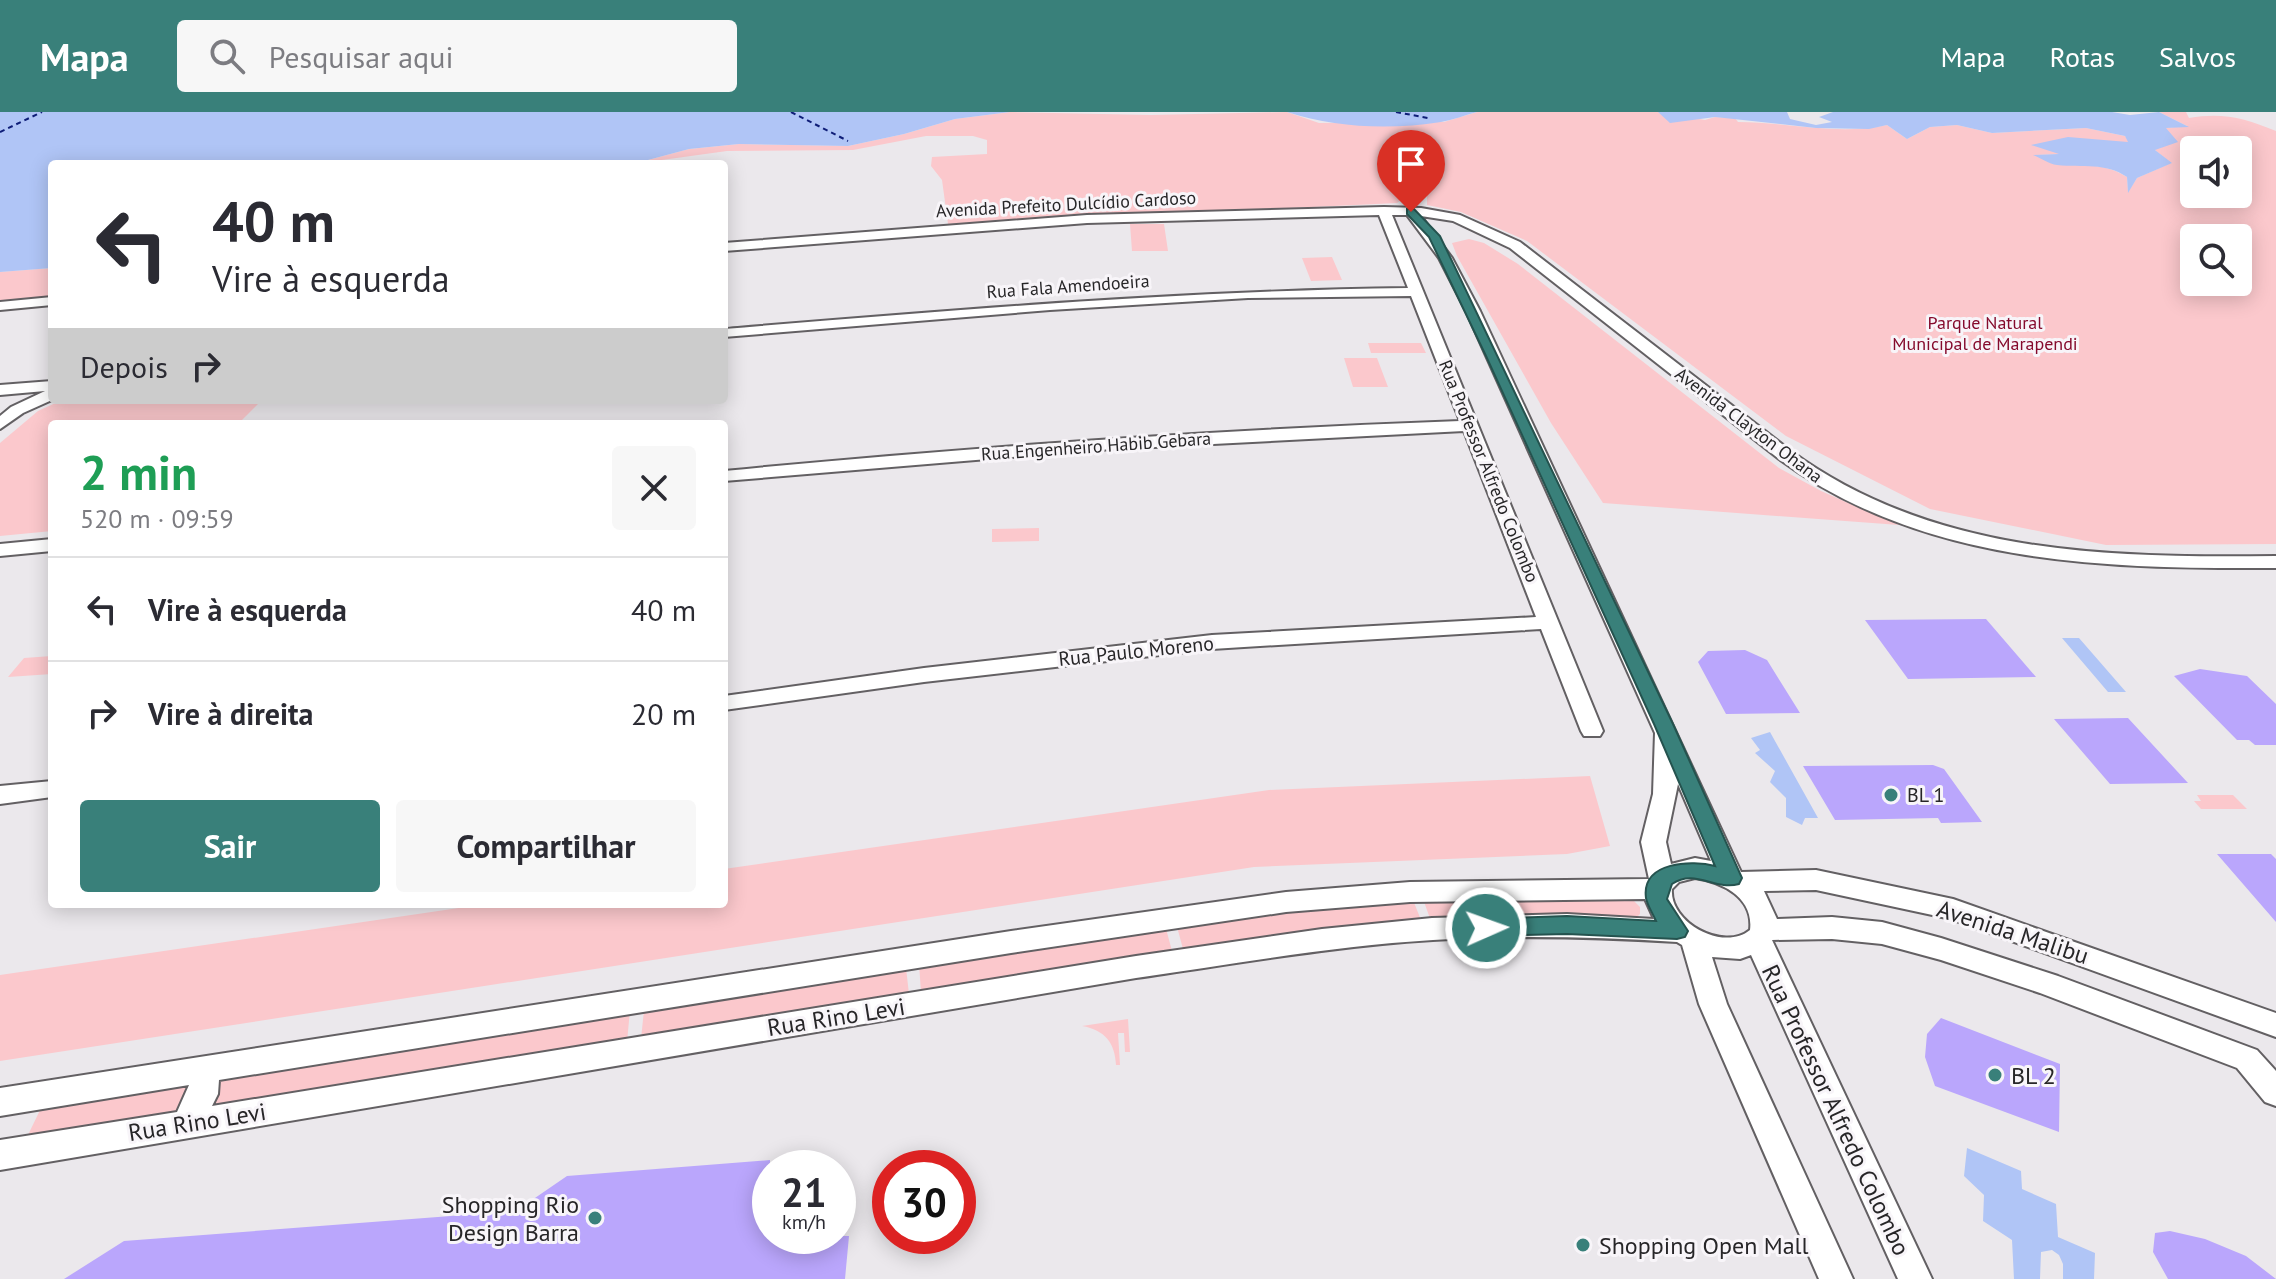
<!DOCTYPE html>
<html lang="pt">
<head>
<meta charset="utf-8">
<style>
  :root { --surface:#fff; --page:#f7f7f7; --text:#2b2b33; --muted:#7c7c81; --line:#e1e1e2; --accent:#39807a }
  body { margin:0; font-family:"PT Sans",sans-serif; background:var(--page); color:var(--text); height:100vh; display:flex; flex-direction:column; font-size:30px; white-space:nowrap }
  * { box-sizing:border-box; margin:0 }
  p { font-size:26px; color:var(--muted) }
  .icon { flex:none; width:44px; height:44px; fill:none; stroke:currentColor; stroke-width:2; stroke-linecap:round; stroke-linejoin:round }
  .map { position:relative; flex:1; overflow:hidden }
  .drawer { position:absolute; left:48px; top:308px; width:680px; height:488px; display:flex; flex-direction:column; background:var(--surface); border-radius:8px; box-shadow:0 4px 20px #0003 }
  .drawer>* { flex:none }
  .hud { position:absolute; left:48px; top:48px; width:680px; height:244px; border-radius:8px; box-shadow:0 4px 20px #0003; background:#fff; color:var(--text); overflow:hidden }
  .buttons { position:absolute; left:2180px; top:24px; display:grid; gap:16px }
  .buttons a { display:grid; place-items:center; width:72px; height:72px; border-radius:8px; background:var(--surface); box-shadow:0 4px 20px #0003; font-size:40px }
  .speed { position:absolute; left:752px; top:1038px; display:flex; gap:16px; font-size:40px; font-weight:700; text-align:center }
  .speed>* { display:grid; place-content:center; width:104px; height:104px; border-radius:50%; background:var(--surface); box-shadow:0 4px 20px #0003; line-height:1 }
  .speed small { font-size:20px; font-weight:400 }
  .speed .limit { border:12px solid #d22; background:#fff; color:#111 }
  .pin { position:absolute; display:grid; place-items:center; width:68px; height:68px; color:#fff; margin:-82px -34px; border-radius:50% 50% 50% 0; rotate:-45deg; box-shadow:0 0 8px #0007 }
  .pin .icon { rotate:45deg }
  .me { position:absolute; width:88px; margin:-44px; rotate:88deg; stroke-linejoin:round; filter:drop-shadow(0 0 6px #0008) }
  .turn { display:flex; align-items:center; gap:28px; height:168px; padding:0 32px; font-size:36px }
  .turn .icon { width:104px; height:104px; stroke-width:2.5 }
  .turn b { display:block; font-size:56px; line-height:68px }
  .then { display:flex; align-items:center; height:76px; padding:0 32px; background:#0003; gap:16px; font-size:30px }
  .round { display:grid; place-items:center; flex:none; width:84px; height:84px; border-radius:8px; background:var(--page) }
  .summary { display:flex; align-items:center; justify-content:space-between; height:136px; padding:0 32px }
  h1 { font-size:48px; font-weight:600; line-height:60px; color:#1e9e55 }
  .button { display:flex; gap:16px; margin-top:auto; padding:16px 32px }
  .button a { flex:1; height:92px; border-radius:8px; background:var(--accent); color:#fff; font-size:32px; font-weight:600; line-height:92px; text-align:center }
  .button a+a { background:var(--page); color:var(--text) }
  ul { padding:0; list-style:none }
  li { display:flex; align-items:center; gap:24px; height:104px; padding:0 32px; border-top:2px solid var(--line) }
  li div { flex:1 }
  li b { display:block; font-size:30px }
  li em { font-style:normal }
  header { display:flex; align-items:center; gap:48px; box-sizing:border-box; height:112px; padding:0 40px; background:var(--accent); color:#fff }
  header strong { font-size:38px }
  nav { display:flex; gap:44px; margin-inline-start:auto; font-size:28px }
  .search { width:560px; height:72px; background:var(--page); display:flex; align-items:center; gap:20px; box-sizing:border-box; padding:0 28px; border-radius:8px; color:var(--muted); font-size:30px }
  .map>svg:first-child { display:block }
  .green { fill:#fbc8cc; fill-rule:evenodd }
  .water { fill:#b0c5f6 }
  .lines { fill:none; stroke-linecap:round; stroke-linejoin:round }
  .ferry { stroke:#0f1e78; stroke-width:2; stroke-dasharray:5 4; stroke-linecap:butt }
  .building { fill:#baa6fc }
  .street-casing { stroke:#636063; stroke-width:4 }
  .street { fill:#fff; fill-rule:evenodd }
  .route { fill:#39807a; stroke:#25534f; stroke-width:2 }
  .poi-dot { fill:#39807a; stroke:#f8f5f9; stroke-width:3 }
  .labels { text-anchor:middle; dominant-baseline:central; stroke-width:6; stroke-linejoin:round; paint-order:stroke }
  .far-street-label { font-size:18px; fill:#272628; stroke:#f8f5f9 }
  .far-park-label { font-size:18px; fill:#850b2d; stroke:#f8f5f9 }
  .street-label { font-size:20px; fill:#272628; stroke:#f8f5f9 }
  .poi-label { font-size:20px; fill:#272628; stroke:#f8f5f9; text-anchor:start }
  .near-street-label { font-size:24px; fill:#272628; stroke:#f8f5f9 }
  .near-poi-label { font-size:24px; fill:#272628; stroke:#f8f5f9; text-anchor:start }
</style>
</head>
<body>
<header>
<strong>Mapa</strong>
<div class="search"><svg class="icon" aria-label="search" viewBox="0 0 24 24"><circle cx="10" cy="10" r="6"/><path d="M15 15l6 6"/></svg>Pesquisar aqui</div>
<nav><a>Mapa</a><a>Rotas</a><a>Salvos</a></nav>
</header>
<div class="map">
<svg width="2276" height="1167" viewBox="0 0 2276 1167">
  <rect width="100%" height="100%" fill="#ebe8ec"/>
  <!-- green -->
  <path class="green" d="M1010,0L1151,3L1287,0L1319,11L1444,10L1477,0H1658L1705,8L1715,5L1735,6L1738,10C1787,10 1838,24 1887,13L1907,27L1930,15L1957,13L1992,21L2086,16L2125,24L2129,30L2033,33L2062,42L2036,43C2069,60 2096,45 2127,65L2128,80L2137,66L2171,51L2155,38L2165,16L2187,14L2159,0H2186L2189,6C2222,0 2245,6 2276,19V432L2106,433L1930,397L1786,324L1527,129L1461,100L1427,93V82L1420,78L1402,79L1404,86L1397,91L948,112L942,68L931,54L932,45L987,42V28L973,24H926L853,38L727,39L633,52L689,37L739,32L848,34L904,22L955,7ZM2194,38H2238V82H2194ZM2194,126H2238V170H2194Z
    M1130,112H1164L1168,139H1132Z
    M1469,127L1484,131L1518,152L1779,356L1821,379L1899,413L1603,391L1551,311L1457,144L1452,131Z
    M1332,145L1342,168L1311,169L1302,146Z
    M52,156V185L0,191V160Z
    M1368,231H1421L1426,241H1371Z
    M1344,246H1377L1388,275H1353Z
    M62,288H262L238,312H52V419L0,424V331L38,299Z
    M1039,416V429L992,430V417Z
    M52,544V562L8,565L24,546Z
    M1590,664L1610,734L1567,742L1254,755L0,949V863L486,792H724V757L1269,678Z
    M2197,683H2233L2247,697H2201L2194,689H2201Z
    M1628,783L1640,795V802L1636,806L1432,812L1423,787Z
    M1413,788L1423,813L1183,837L1176,811L1281,798Z
    M1165,813L1172,839L921,880L919,852Z
    M906,856L909,882L641,927L644,898Z
    M630,898L627,930L207,997L215,964Z
    M1128,907L1130,940H1125L1124,921H1118L1120,953H1116C1115,931 1105,918 1082,914Z
    M188,968L194,984L180,1002L27,1025L43,992Z"/>
  <!-- water -->
  <path class="water" d="M0,0H1010L955,7L904,22L848,34L739,32L689,37L633,52H52V156L0,160Z
    M1287,0H1477C1465,3 1453,8 1441,10C1390,18 1336,16 1287,0Z
    M1658,0H1787L1790,7L1816,13L1832,10L1819,5L1833,0H2112L2130,3L2159,0L2189,15L2166,16L2178,30L2155,38L2172,51L2137,66L2128,81L2127,65C2105,50 2083,56 2057,53C2049,52 2041,46 2033,43L2059,42L2031,33L2068,25L2128,30L2125,24L2086,16L1992,21L1957,13L1930,15L1907,27L1887,13L1869,17L1816,16L1715,5L1670,11Z
    M2062,526H2079L2126,580H2108Z
    M1770,620L1818,706H1805L1802,713L1786,705V686L1770,670L1775,659L1755,641L1760,638L1751,626Z
    M1967,1036L2021,1059L2022,1077L2056,1092L2058,1125L2095,1141L2094,1167H2063V1152L2059,1143L2052,1138L2041,1140L2040,1167H2014L2012,1128L1983,1109L1984,1083L1964,1064Z"/>
  <g class="lines">
    <!-- ferry -->
    <path class="ferry" d="M791,0L848,29
      M1396,0L1428,6
      M0,20L42,0"/>
  </g>
  <!-- building -->
  <path class="building" d="M1986,507L2036,565L1908,567L1865,508Z
    M1745,538L1767,548L1800,601L1726,602L1698,550L1708,539Z
    M2200,557L2247,564L2276,592V633H2255L2249,628H2237L2174,564Z
    M2128,606L2188,671L2110,672L2054,607Z
    M1933,653L1944,657L1982,710L1941,711L1938,706L1835,708L1803,654Z
    M2217,742H2271L2276,747V810Z
    M1941,906L2060,952L2059,1020L1935,974L1925,945L1927,922Z
    M770,1048V1124H849L845,1167H64L124,1129L516,1099L567,1064Z
    M2170,1119L2205,1127L2246,1144L2276,1167H2168L2153,1140L2155,1121Z"/>
  <g class="lines">
    <defs>
      <path id="street" d="M1384,95L1421,96L1460,103L1520,130L1791,339C1933,443 2107,446 2276,444V456C2104,457 1923,453 1779,347L1510,136L1453,109L1421,104L1452,146L1480,199L1741,760L1816,758L1953,787L2276,901V925L1951,807L1816,778L1764,779L1777,807L1832,805L1882,810L1941,826L2058,864L2257,938L2276,959V994L2265,990L2237,956L2040,881L1941,848L1882,832L1832,827L1772,828L1932,1167H1898L1751,843L1740,847L1712,845L1727,892L1853,1167H1819L1699,892L1682,833L1677,830C1595,825 1514,823 1433,828C1333,834 1234,852 1136,866L0,1058V1028L177,1000L189,973L0,1004V976L1011,819L1286,780L1410,770L1649,767L1641,730L1653,682L1655,621L1466,199L1439,146L1407,103H1392L1603,619L1600,624H1584L1581,619L1541,517L1212,537L924,570L724,598V584L924,556L1212,523L1536,505L1464,319L1096,338L724,369V359C969,335 1214,318 1460,309L1411,184L1248,186L1050,198L724,225V217C953,198 1178,179 1408,176L1379,103L1087,111L724,139V131L1087,103ZM1678,672L1711,749L1695,746L1671,752L1666,730ZM1695,766C1723,770 1754,786 1750,818C1723,840 1669,810 1672,777L1679,770ZM1645,787L1654,807L1567,802L1432,806L1322,817L1136,844L212,994L218,982L219,968L1011,841L1286,800L1410,790Z
        M52,185V193L0,198V190Z
        M52,269V288L23,301L0,317V304L11,295L45,279L0,283V273Z
        M52,427V439L0,444V432Z
        M52,669V685L0,692V674Z"/>
    </defs>
    <!-- street casing -->
    <use href="#street" class="street-casing"/>
    <!-- street -->
    <use href="#street" class="street"/>
  </g>
  <!-- route -->
  <path class="route" d="M1407,97H1414L1440,124L1673,612L1742,766L1739,772C1715,779 1695,756 1672,772L1667,787L1688,819L1685,825L1677,827L1567,822L1486,824L1478,822L1475,816L1478,809L1486,807L1567,804L1656,809C1653,802 1647,793 1646,786C1641,749 1693,748 1715,754L1654,612L1486,244L1429,125L1407,102Z"/>
  <!-- markers -->
  <g class="poi-dot">
    <circle cx="1891" cy="683" r="8"/>
    <circle cx="1995" cy="963" r="8"/>
    <circle cx="595" cy="1106" r="8"/>
    <circle cx="1583" cy="1133" r="8"/>
  </g>
  <g class="labels">
    <!-- far-street labels -->
    <g class="far-street-label">
      <text transform="translate(1066 92) rotate(-3)">Avenida Prefeito Dulcídio Cardoso</text>
      <text transform="translate(1068 174) rotate(-4)">Rua Fala Amendoeira</text>
      <text transform="translate(1749 313) rotate(37)">Avenida Clayton Ohana</text>
      <text transform="translate(1096 334) rotate(-4)">Rua Engenheiro Habib Gebara</text>
      <text transform="translate(1489 359) rotate(68)">Rua Professor Alfredo Colombo</text>
    </g>
    <!-- far-park labels -->
    <g class="far-park-label">
      <text x="1985" y="210">Parque Natural<tspan x="1985" dy="21">Municipal de Marapendi</tspan></text>
    </g>
    <!-- street labels -->
    <g class="street-label">
      <text transform="translate(1136 539) rotate(-6)">Rua Paulo Moreno</text>
    </g>
    <!-- poi labels -->
    <g class="poi-label">
      <text x="1907" y="683">BL 1</text>
    </g>
    <!-- near-street labels -->
    <g class="near-street-label">
      <text transform="translate(2013 820) rotate(18)">Avenida Malibu</text>
      <text transform="translate(836 905) rotate(-9)">Rua Rino Levi</text>
      <text transform="translate(1836 998) rotate(65)">Rua Professor Alfredo Colombo</text>
      <text transform="translate(197 1010) rotate(-9)">Rua Rino Levi</text>
    </g>
    <!-- near-poi labels -->
    <g class="near-poi-label">
      <text x="2011" y="963">BL 2</text>
      <text x="579" y="1092" text-anchor="end">Shopping Rio<tspan x="579" dy="28">Design Barra</tspan></text>
      <text x="1599" y="1133">Shopping Open Mall</text>
    </g>
  </g>
</svg>
<div class="buttons">
<a><svg class="icon" aria-label="sound" viewBox="0 0 24 24"><path d="M4 9h4l5-4v14l-5-4H4zM17 9q2 3 0 6"/></svg></a>
<a><svg class="icon" aria-label="search" viewBox="0 0 24 24"><circle cx="10" cy="10" r="6"/><path d="M15 15l6 6"/></svg></a>
</div>
<div class="speed"><div>21<small>km/h</small></div><div class="limit">30</div></div>
<div class="pin" style="left:1411px;top:100px;background:#d93025"><svg class="icon" aria-label="arrive" viewBox="0 0 24 24"><path d="M6 21V4h12l-3 4 3 4H6"/></svg></div>
<svg class="me" style="left:1486px;top:816px" viewBox="-20 -20 40 40"><circle r="17" fill="#39807a" stroke="#fff" stroke-width="3"/><path d="M0-11L8 9 0 5-8 9z" fill="#fff"/></svg>
<div class="hud">
<div class="turn"><svg class="icon" aria-label="left" viewBox="0 0 24 24"><path d="M17 20v-9H6M10 6l-5 5 5 5"/></svg><div><b>40 m</b>Vire à esquerda</div></div>
<div class="then">Depois<svg class="icon" aria-label="right" viewBox="0 0 24 24"><path d="M7 20v-9h11M14 6l5 5-5 5"/></svg></div>
</div>
<section class="drawer">
<div class="summary"><div><h1>2 min</h1><p>520 m · 09:59</p></div><a class="round"><svg class="icon" aria-label="close" viewBox="0 0 24 24"><path d="M6 6l12 12M18 6L6 18"/></svg></a></div>
<ul>
<li><svg class="icon" aria-label="left" viewBox="0 0 24 24"><path d="M17 20v-9H6M10 6l-5 5 5 5"/></svg><div><b>Vire à esquerda</b></div><em>40 m</em></li>
<li><svg class="icon" aria-label="right" viewBox="0 0 24 24"><path d="M7 20v-9h11M14 6l5 5-5 5"/></svg><div><b>Vire à direita</b></div><em>20 m</em></li>
</ul>
<div class="button"><a>Sair</a><a>Compartilhar</a></div>
</section>
</div>
</body>
</html>
